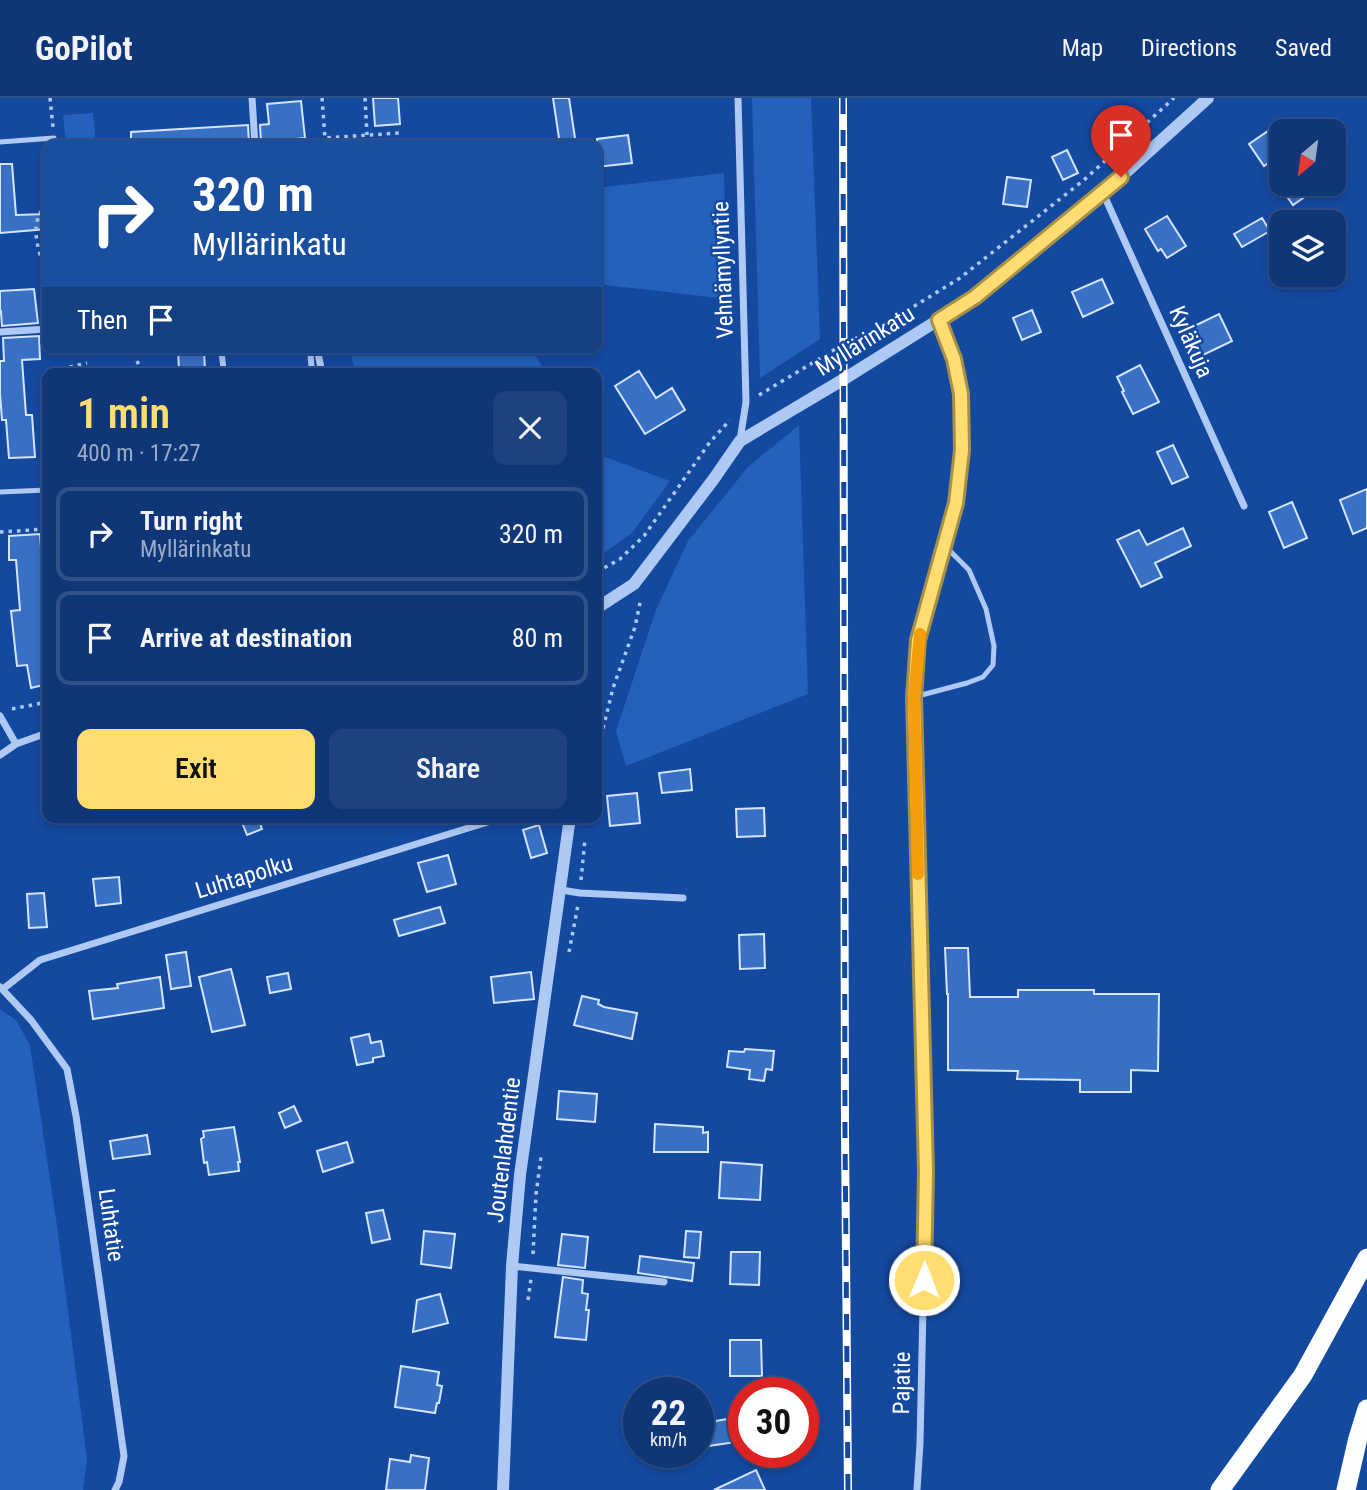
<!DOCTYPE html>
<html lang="en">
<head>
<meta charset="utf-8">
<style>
  :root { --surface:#0f3778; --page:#1d4280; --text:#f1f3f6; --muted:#9bacc6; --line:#2f518a; --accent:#ffdd70 }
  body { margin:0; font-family:"Roboto Condensed",sans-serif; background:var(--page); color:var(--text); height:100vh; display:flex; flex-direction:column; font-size:26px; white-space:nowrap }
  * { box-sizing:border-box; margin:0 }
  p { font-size:23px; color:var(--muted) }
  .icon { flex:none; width:38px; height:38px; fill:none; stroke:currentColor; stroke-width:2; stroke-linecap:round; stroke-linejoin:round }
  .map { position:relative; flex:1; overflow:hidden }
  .side { position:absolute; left:42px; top:270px; width:560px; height:455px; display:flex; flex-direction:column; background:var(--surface); border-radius:14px; box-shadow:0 4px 10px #0003,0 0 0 2px var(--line) }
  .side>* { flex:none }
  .top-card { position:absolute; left:42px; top:42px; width:560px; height:214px; border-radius:14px; box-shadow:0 4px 10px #0003,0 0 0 2px var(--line); background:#1a4fa0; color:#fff; overflow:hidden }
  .needle { width:46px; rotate:209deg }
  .controls { position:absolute; left:1269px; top:21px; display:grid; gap:14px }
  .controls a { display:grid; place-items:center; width:77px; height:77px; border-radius:14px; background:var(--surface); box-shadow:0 4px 10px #0003,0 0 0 2px var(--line); font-size:35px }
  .speed { position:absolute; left:623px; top:1279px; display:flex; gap:14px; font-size:35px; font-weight:700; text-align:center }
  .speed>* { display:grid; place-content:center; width:91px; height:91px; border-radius:50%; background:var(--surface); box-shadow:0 4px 10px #0003,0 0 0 2px var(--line); line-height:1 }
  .speed small { font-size:18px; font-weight:400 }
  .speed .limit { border:10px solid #d22; background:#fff; color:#111 }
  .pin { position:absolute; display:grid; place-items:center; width:60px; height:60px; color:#fff; margin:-72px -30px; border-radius:50% 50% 50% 0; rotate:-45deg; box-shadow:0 0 7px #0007 }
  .pin .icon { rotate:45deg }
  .me { position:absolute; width:77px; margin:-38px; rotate:1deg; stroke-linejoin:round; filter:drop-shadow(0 0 5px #0008) }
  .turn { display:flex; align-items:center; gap:24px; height:147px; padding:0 35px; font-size:32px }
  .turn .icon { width:91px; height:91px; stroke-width:2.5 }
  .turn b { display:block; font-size:49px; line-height:60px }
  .then { display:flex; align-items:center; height:66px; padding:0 35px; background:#0003; gap:14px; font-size:26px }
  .round { display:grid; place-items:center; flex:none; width:74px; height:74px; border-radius:14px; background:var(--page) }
  .overview { display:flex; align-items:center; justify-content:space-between; height:119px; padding:0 35px }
  h1 { font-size:42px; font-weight:600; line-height:52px; color:var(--accent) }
  .cta { display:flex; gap:14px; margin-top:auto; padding:14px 35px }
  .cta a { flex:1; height:80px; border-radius:14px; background:var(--accent); color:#111; font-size:28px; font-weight:600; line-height:80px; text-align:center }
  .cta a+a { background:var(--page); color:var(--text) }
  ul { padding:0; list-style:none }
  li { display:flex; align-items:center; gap:21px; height:94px; margin:0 14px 10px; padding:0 21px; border:4px solid var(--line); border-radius:14px }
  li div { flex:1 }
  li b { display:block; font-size:26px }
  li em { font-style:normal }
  header { display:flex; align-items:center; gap:42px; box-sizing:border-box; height:98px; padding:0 35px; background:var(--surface); border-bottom:2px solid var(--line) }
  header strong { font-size:33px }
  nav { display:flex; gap:38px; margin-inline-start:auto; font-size:24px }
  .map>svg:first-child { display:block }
  .green { fill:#2361bd }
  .building { fill:#3870c5; stroke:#d5e5fd; stroke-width:2 }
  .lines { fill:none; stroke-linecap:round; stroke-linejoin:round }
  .path { stroke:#adc9f4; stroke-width:3.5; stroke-dasharray:3.5 5; stroke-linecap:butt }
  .service { stroke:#adc9f4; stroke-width:5 }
  .pedestrian { stroke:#adc9f4; stroke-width:6 }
  .minor { stroke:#adc9f4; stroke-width:7 }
  .tertiary { stroke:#adc9f4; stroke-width:12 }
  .trunk { stroke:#fcfeff; stroke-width:19 }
  .rail-casing { stroke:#fff; stroke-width:8 }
  .rail { stroke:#1449a0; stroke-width:5; stroke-dasharray:16; stroke-linecap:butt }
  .route-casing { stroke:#a69049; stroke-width:18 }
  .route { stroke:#ffdd70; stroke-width:12 }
  .slow { stroke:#f59e0b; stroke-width:12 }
  .labels { text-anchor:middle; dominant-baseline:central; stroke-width:5; stroke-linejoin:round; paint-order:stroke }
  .street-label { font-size:23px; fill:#fff; stroke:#1449a0 }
</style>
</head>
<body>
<header>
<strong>GoPilot</strong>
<nav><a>Map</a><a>Directions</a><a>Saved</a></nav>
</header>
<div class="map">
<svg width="1367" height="1392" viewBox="0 0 1367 1392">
  <rect width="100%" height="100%" fill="#1449a0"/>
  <!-- green -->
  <path class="green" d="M752,0H811L820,241L760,280Z
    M93,15L96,47H66L63,17Z
    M724,75L727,201L597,186V90Z
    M350,250H535L533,254L546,275H355Z
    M799,327L808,596L626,668L616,633L656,512L688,443L748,369Z
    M597,356L670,383L632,435L597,460Z
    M0,911L16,922L30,947L57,1128L87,1361L83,1392H0Z"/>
  <!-- building -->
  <path class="building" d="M373,0H398L400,26L375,28Z
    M553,0H569L576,47H560Z
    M301,3L305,40L261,45L260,27L269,26L267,6Z
    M248,27L249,46L245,47H131V34Z
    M1271,31L1281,45V56L1264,68L1249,46Z
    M628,37L632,65L597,69V41Z
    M1067,52L1078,75L1063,82L1052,59Z
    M0,66H12L16,117L47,116V131L0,135Z
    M1007,79L1031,82L1027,109L1003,106Z
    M1278,86H1323L1293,107Z
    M1167,118L1186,148L1167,160L1161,151L1158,153L1145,131Z
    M1262,120L1270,133L1242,149L1234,136Z
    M1102,181L1113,205L1083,219L1072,194Z
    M34,191L38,225L2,228L1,214L0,215V193Z
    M1032,212L1041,234L1022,242L1013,220Z
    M1219,216L1232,243L1197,260L1184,233Z
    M39,238L40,261L22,262L26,317H32L35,359L9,360L6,322H2L0,296V263H4L3,240Z
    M178,250H204L205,275H179Z
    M1140,267L1159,304L1133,316L1122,294L1124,293L1117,279Z
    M639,273L656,300L672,290L685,312L645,336L615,288Z
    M1173,347L1188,379L1172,386L1157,354Z
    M1367,391V430L1353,436L1340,402Z
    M1292,404L1307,440L1284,450L1269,414Z
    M1183,430L1191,448L1155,465L1162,479L1141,489L1117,442L1139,432L1147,447Z
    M40,436L46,516L43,554L47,553V586L31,590L27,567L17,568L11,513L20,512L16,462H9V438Z
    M690,671L692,692L662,695L659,675Z
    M637,695L640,725L610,728L607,698Z
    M764,710L765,738L737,739L736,711Z
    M240,719H258L262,731L247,737Z
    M539,727L547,755L531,760L523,732Z
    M448,757L456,786L427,794L418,765Z
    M119,779L121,805L96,808L93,781Z
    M44,795L47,829L29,830L27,796Z
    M440,809L445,825L399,838L394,822Z
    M764,836L765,870L740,871L739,837Z
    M945,850H968L970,899H1018V892H1094V896H1159L1158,973L1131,972V994H1080V982L1017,981L1018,973L948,972V896H947Z
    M186,854L191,888L171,891L166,857Z
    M231,871L245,927L212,934L199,879Z
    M531,874L534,901L494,905L491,879Z
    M288,875L291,891L270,895L267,879Z
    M160,879L164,910L93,921L89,893L118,890L117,886Z
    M582,898L599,902L598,906L604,909L637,915L632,941L574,927Z
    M369,936L371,945L381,943L384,958L373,960V964L357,967L351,940Z
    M745,951L774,953L772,972L766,971L764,983L749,981L750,972L727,969L729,953L744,954Z
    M559,993L597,996L595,1024L557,1021Z
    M294,1008L301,1023L285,1030L279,1015Z
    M655,1026L703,1029V1035L708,1034V1054H654Z
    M234,1029L240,1064H238L239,1073L209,1077L207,1064L204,1065L201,1041L204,1039L203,1033Z
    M147,1037L150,1056L113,1061L110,1043Z
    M347,1044L353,1064L323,1074L317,1053Z
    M721,1064L762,1067L760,1102L719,1100Z
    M383,1112L390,1141L372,1145L366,1115Z
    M424,1133L455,1136L451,1170L421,1166Z
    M686,1133L701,1134L699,1160L684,1159Z
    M562,1136L588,1139L585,1170L558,1167Z
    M731,1154H760L759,1187L730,1186Z
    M640,1158L694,1165L692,1183L638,1175Z
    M563,1179L583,1182L582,1195L588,1196L586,1212H589L586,1242L555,1239Z
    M440,1196L448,1225L413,1234L417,1202Z
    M730,1242H761L762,1278H730Z
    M401,1268L439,1274L437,1287L442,1288L439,1305H437L435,1315L395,1309Z
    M739,1319L743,1343L701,1349L698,1326Z
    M411,1357L429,1360L425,1392H386L390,1361L410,1364Z
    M756,1372L765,1392H714Z"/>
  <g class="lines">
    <!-- path -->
    <path class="path" d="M50,0L53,29
      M322,0L325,40L399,35
      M365,0L367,37
      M47,106C27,125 39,155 47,177
      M137,263L143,275
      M54,275L57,272L87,265
      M47,283L46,295L47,306
      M759,297L844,246L882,228L960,180L1084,82L1174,0
      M0,434L47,431
      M597,474L620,461L644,438L710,344L730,322
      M12,611L47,604
      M597,655L613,590L635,529L641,500
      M581,782L585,741
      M569,854L578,807
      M533,1156L536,1096L541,1059
      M528,1202L531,1181"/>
    <!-- service -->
    <path class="service" d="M0,44L54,40
      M0,394L47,392
      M914,599L967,585L983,579L993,567L994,548L986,511L969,472L944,447"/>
    <!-- pedestrian -->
    <path class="pedestrian" d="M221,250L224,275
      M310,250L312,275"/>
    <!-- minor -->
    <path class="minor" d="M252,0L255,47
      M738,0L746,304L740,342
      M1103,95L1244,408
      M0,234L47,231
      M317,250L322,275
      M0,618L16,646
      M0,657L16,646L47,635
      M561,792L580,795L683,800
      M0,889L31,922L67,971L76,1018L124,1358L119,1384L115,1392
      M3,891L40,862L504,719
      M512,1168L664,1184
      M917,1392L920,1345L926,1074L914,599L918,542L956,405L963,352L961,296L954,261L938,222"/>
    <!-- tertiary -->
    <path class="tertiary" d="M597,510L634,486L713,382L740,343L844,281L975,199L1103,95L1208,0
      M597,578V580
      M503,1392L512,1168L520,1077L570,719"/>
    <!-- trunk -->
    <path class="trunk" d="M1220,1392L1303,1277L1367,1160
      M1346,1392L1358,1340L1367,1311"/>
    <defs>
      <path id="rail" d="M843,0L845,1036L848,1392"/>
    </defs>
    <!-- rail casing -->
    <use href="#rail" class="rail-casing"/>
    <!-- rail -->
    <use href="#rail" class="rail"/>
  </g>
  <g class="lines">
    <defs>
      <path id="route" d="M924,1182L926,1074L914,599L918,542L956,405L962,352L961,296L954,261L939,222L975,199L1121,79"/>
    </defs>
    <!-- route casing -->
    <use href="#route" class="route-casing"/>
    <!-- route -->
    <use href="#route" class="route"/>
    <!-- slow -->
    <path class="slow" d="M918,776L914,599L920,536"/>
  </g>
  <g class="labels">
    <!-- street labels -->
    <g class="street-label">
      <text transform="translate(723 172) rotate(-92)">Vehnämyllyntie</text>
      <text transform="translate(865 243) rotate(-32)">Myllärinkatu</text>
      <text transform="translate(1191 244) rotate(66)">Kyläkuja</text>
      <text transform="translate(244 779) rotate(-17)">Luhtapolku</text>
      <text transform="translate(504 1052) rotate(-83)">Joutenlahdentie</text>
      <text transform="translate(111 1127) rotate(82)">Luhtatie</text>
      <text transform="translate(902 1285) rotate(-89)">Pajatie</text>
    </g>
  </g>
</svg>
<div class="controls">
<a><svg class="needle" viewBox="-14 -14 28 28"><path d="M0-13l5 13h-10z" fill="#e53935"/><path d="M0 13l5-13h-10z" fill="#9bacc6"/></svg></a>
<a><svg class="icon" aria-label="layers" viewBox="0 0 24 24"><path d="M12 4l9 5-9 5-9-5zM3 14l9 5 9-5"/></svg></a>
</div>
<div class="speed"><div>22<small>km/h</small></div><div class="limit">30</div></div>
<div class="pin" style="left:1121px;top:79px;background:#d93025"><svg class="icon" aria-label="arrive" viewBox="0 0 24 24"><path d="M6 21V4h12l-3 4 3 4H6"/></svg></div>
<svg class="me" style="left:924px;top:1182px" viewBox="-20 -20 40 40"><circle r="17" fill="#ffdd70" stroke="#fff" stroke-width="3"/><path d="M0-11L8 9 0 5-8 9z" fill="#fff"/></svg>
<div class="top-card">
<div class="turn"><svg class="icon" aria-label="right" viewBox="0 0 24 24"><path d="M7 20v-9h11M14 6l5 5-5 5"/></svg><div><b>320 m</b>Myllärinkatu</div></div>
<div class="then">Then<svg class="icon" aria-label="arrive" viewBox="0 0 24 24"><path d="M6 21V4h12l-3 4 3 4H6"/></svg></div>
</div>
<section class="side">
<div class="overview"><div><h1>1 min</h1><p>400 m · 17:27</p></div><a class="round"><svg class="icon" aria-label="close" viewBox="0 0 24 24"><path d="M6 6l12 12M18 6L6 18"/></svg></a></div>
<ul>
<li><svg class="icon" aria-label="right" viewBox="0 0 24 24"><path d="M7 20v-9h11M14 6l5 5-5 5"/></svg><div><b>Turn right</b><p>Myllärinkatu</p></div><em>320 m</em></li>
<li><svg class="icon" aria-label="arrive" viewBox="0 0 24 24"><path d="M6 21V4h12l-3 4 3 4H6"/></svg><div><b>Arrive at destination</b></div><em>80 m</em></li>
</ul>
<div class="cta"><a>Exit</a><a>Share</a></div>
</section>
</div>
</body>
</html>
